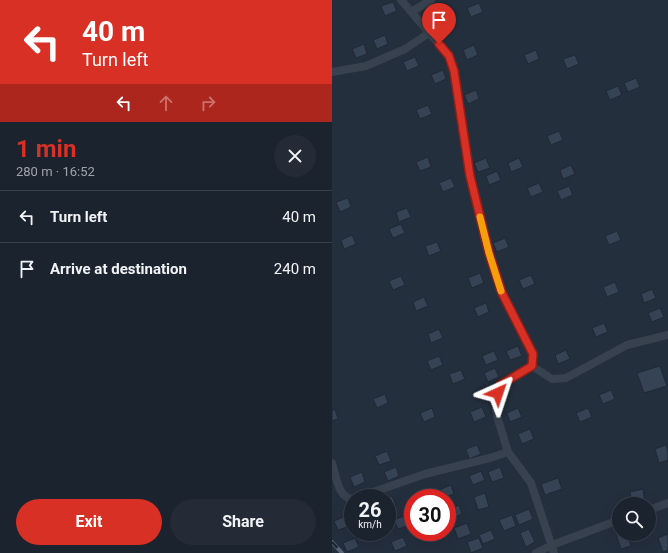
<!DOCTYPE html>
<html lang="en">
<head>
<meta charset="utf-8">
<style>
  :root { --surface:#1b232e; --page:#242b36; --text:#f1f3f6; --muted:#a0a4aa; --line:#39404a; --accent:#d93025 }
  body { margin:0; font-family:Roboto,sans-serif; background:var(--page); color:var(--text); height:100vh; display:flex; flex-direction:column; font-size:15px; white-space:nowrap }
  * { box-sizing:border-box; margin:0 }
  p { font-size:13px; color:var(--muted) }
  .icon { flex:none; width:22px; height:22px; fill:none; stroke:currentColor; stroke-width:2; stroke-linecap:round; stroke-linejoin:round }
  .map { position:relative; flex:1; overflow:hidden }
  .details { display:flex; flex-direction:column; background:var(--surface); width:332px }
  .details>* { flex:none }
  .banner { background:#d93025; color:#fff; overflow:hidden }
  .controls { position:absolute; left:280px; top:497px; display:grid; gap:8px }
  .controls a { display:grid; place-items:center; width:44px; height:44px; border-radius:50%; background:var(--surface); box-shadow:0 4px 16px #0002,0 0 0 1px var(--line); font-size:20px }
  .speed { position:absolute; left:12px; top:489px; display:flex; gap:8px; font-size:20px; font-weight:700; text-align:center }
  .speed>* { display:grid; place-content:center; width:52px; height:52px; border-radius:50%; background:var(--surface); box-shadow:0 4px 16px #0002,0 0 0 1px var(--line); line-height:1 }
  .speed small { font-size:10px; font-weight:400 }
  .speed .limit { border:6px solid #d22; background:#fff; color:#111 }
  .pin { position:absolute; display:grid; place-items:center; width:34px; height:34px; color:#fff; margin:-41px -17px; border-radius:50% 50% 50% 0; rotate:-45deg; box-shadow:0 0 4px #0007 }
  .pin .icon { rotate:45deg }
  .me { position:absolute; width:44px; margin:-22px; rotate:42deg; stroke-linejoin:round; filter:drop-shadow(0 0 3px #0008) }
  .turn { display:flex; align-items:center; gap:14px; height:84px; padding:0 16px; font-size:18px }
  .turn .icon { width:52px; height:52px; stroke-width:2.5 }
  .turn b { display:block; font-size:28px; line-height:34px }
  .lanes { display:flex; align-items:center; height:38px; padding:0 16px; background:#0003; justify-content:center; gap:20px; direction:ltr }
  .lanes .off { opacity:.35 }
  .round { display:grid; place-items:center; flex:none; width:42px; height:42px; border-radius:21px; background:var(--page) }
  .summary { display:flex; align-items:center; justify-content:space-between; height:68px; padding:0 16px }
  h1 { font-size:24px; font-weight:700; line-height:30px; color:var(--accent) }
  .button { display:flex; gap:8px; margin-top:auto; padding:8px 16px }
  .button a { flex:1; height:46px; border-radius:24px; background:var(--accent); color:#fff; font-size:16px; font-weight:700; line-height:46px; text-align:center }
  .button a+a { background:var(--page); color:var(--text) }
  ul { padding:0; list-style:none }
  li { display:flex; align-items:center; gap:12px; height:52px; padding:0 16px; border-top:1px solid var(--line) }
  li div { flex:1 }
  li b { display:block; font-size:15px }
  li em { font-style:normal }
  main { display:flex; flex:1; min-height:0 }
  .map>svg:first-child { display:block }
  .building { fill:#364354; stroke:#1f2835 }
  .lines { fill:none; stroke-linecap:round; stroke-linejoin:round }
  .minor { stroke:#38414e; stroke-width:8 }
  .rail-casing { stroke:#5a6575; stroke-width:4 }
  .rail { stroke:#1d2633; stroke-width:2.5; stroke-dasharray:8; stroke-linecap:butt }
  .route-casing { stroke:#8d1f18; stroke-width:10 }
  .route { stroke:#d93025; stroke-width:7 }
  .slow { stroke:#f59e0b; stroke-width:7 }
</style>
</head>
<body>
<main>
<section class="details">
<div class="banner">
<div class="turn"><svg class="icon" aria-label="left" viewBox="0 0 24 24"><path d="M17 20v-9H6M10 6l-5 5 5 5"/></svg><div><b>40 m</b>Turn left</div></div>
<div class="lanes"><svg class="icon" aria-label="left" viewBox="0 0 24 24"><path d="M17 20v-9H6M10 6l-5 5 5 5"/></svg><svg class="icon off" aria-label="ahead" viewBox="0 0 24 24"><path d="M12 20V5M6 11l6-6 6 6"/></svg><svg class="icon off" aria-label="right" viewBox="0 0 24 24"><path d="M7 20v-9h11M14 6l5 5-5 5"/></svg></div>
</div>
<div class="summary"><div><h1>1 min</h1><p>280 m · 16:52</p></div><a class="round"><svg class="icon" aria-label="close" viewBox="0 0 24 24"><path d="M6 6l12 12M18 6L6 18"/></svg></a></div>
<ul>
<li><svg class="icon" aria-label="left" viewBox="0 0 24 24"><path d="M17 20v-9H6M10 6l-5 5 5 5"/></svg><div><b>Turn left</b></div><em>40 m</em></li>
<li><svg class="icon" aria-label="arrive" viewBox="0 0 24 24"><path d="M6 21V4h12l-3 4 3 4H6"/></svg><div><b>Arrive at destination</b></div><em>240 m</em></li>
</ul>
<div class="button"><a>Exit</a><a>Share</a></div>
</section>
<div class="map">
<svg width="336" height="553" viewBox="0 0 336 553">
  <rect width="100%" height="100%" fill="#242f3e"/>
  <!-- building -->
  <path class="building" d="M61,2L65,11L53,16L49,6Z
    M147,3L151,12L139,17L135,8Z
    M114,9L118,19L106,24L102,14Z
    M53,35L56,44L45,49L41,40Z
    M32,44L35,54L24,58L20,49Z
    M142,45L146,55L135,60L131,50Z
    M204,50L207,59L196,64L192,55Z
    M243,55L247,64L235,69L231,59Z
    M83,57L87,66L75,71L71,62Z
    M111,70L114,79L103,84L99,75Z
    M304,78L308,87L296,92L292,83Z
    M286,86L290,95L278,100L274,91Z
    M144,90L147,99L136,104L132,95Z
    M96,105L100,114L88,119L84,110Z
    M227,131L231,140L219,145L215,136Z
    M96,157L99,167L88,171L84,162Z
    M154,158L158,168L146,172L142,163Z
    M187,158L191,167L179,172L176,163Z
    M239,165L243,174L231,179L228,170Z
    M165,171L169,180L157,185L154,176Z
    M119,178L123,187L111,192L107,183Z
    M207,183L211,192L199,197L195,188Z
    M237,186L241,195L229,200L225,191Z
    M16,198L19,207L8,212L4,202Z
    M75,208L79,217L67,222L64,212Z
    M69,224L73,233L61,238L57,229Z
    M285,231L289,240L277,245L273,236Z
    M20,235L24,244L12,249L9,240Z
    M173,238L177,247L165,252L161,243Z
    M105,242L109,251L97,256L93,246Z
    M148,273L152,283L140,288L136,278Z
    M199,275L203,284L191,289L187,280Z
    M69,276L73,285L61,290L57,281Z
    M283,282L287,292L275,297L271,287Z
    M320,289L324,298L312,303L309,294Z
    M92,297L96,306L84,311L81,302Z
    M154,303L157,312L146,317L142,308Z
    M328,308L332,317L320,322L316,313Z
    M272,323L276,332L264,337L260,328Z
    M107,329L111,338L99,343L96,334Z
    M186,346L190,356L178,360L174,351Z
    M234,350L238,359L226,364L223,355Z
    M162,351L166,360L154,365L150,356Z
    M107,356L111,365L99,370L95,361Z
    M328,366L335,386L312,393L305,373Z
    M163,368L167,377L156,382L152,373Z
    M129,370L133,379L121,384L117,374Z
    M279,390L283,399L271,404L267,395Z
    M53,394L56,403L45,408L41,399Z
    M150,407L154,417L142,422L138,412Z
    M100,408L103,417L92,422L88,413Z
    M186,408L190,417L178,422L175,413Z
    M256,408L260,417L248,422L244,413Z
    M3,409L6,419L0,421V411Z
    M198,429L202,439L190,444L186,434Z
    M145,445L149,454L137,459L134,449Z
    M334,445L336,452V460L327,463L323,449Z
    M55,451L59,461L47,465L43,456Z
    M64,467L67,476L56,481L52,472Z
    M168,467L172,478L160,482L156,472Z
    M149,471L153,480L141,485L137,476Z
    M30,472L33,482L22,487L18,477Z
    M226,478L230,489L213,495L209,484Z
    M119,485L122,494L110,498L107,490Z
    M311,489L313,503L300,504L298,492Z
    M153,493L157,507L146,510L142,497Z
    M60,496L64,505L55,509V498Z
    M127,505L130,514L119,519L115,510Z
    M197,509L201,519L187,525L183,515Z
    M74,515L78,525L66,529L62,520Z
    M180,515L184,526L172,531L167,520Z
    M14,516L18,526L6,530L2,521Z
    M135,523L139,534L126,539L122,528Z
    M197,529L203,542L194,547L188,533Z
    M159,530L163,539L151,544L147,535Z
    M287,530V534H295L299,546L289,549L283,531Z
    M88,532H102V533L90,538Z
    M336,534V550L331,552L326,538Z
    M71,537L75,546L63,551L59,542Z
    M23,538L27,547L15,552L11,543Z
    M147,538L151,548L139,553L135,542Z"/>
  <g class="lines">
    <!-- minor -->
    <path class="minor" d="M69,0L117,56L122,71L138,176L157,253L170,293L201,354L200,366L168,385L163,401L165,416L176,452L199,483L222,553
      M79,12L99,0
      M0,72L34,66L73,49L97,33
      M200,366L220,379L234,378L295,345L336,335
      M0,463C4,475 6,499 21,499
      M24,498L93,474L158,458L176,452
      M317,510L336,503
      M204,553L220,545L287,520"/>
    <defs>
      <path id="rail" d="M0,542L10,553"/>
    </defs>
    <!-- rail casing -->
    <use href="#rail" class="rail-casing"/>
    <!-- rail -->
    <use href="#rail" class="rail"/>
  </g>
  <g class="lines">
    <defs>
      <path id="route" d="M107,44L117,56L122,71L138,176L157,253L170,293L201,354L200,366L168,385L166,393"/>
    </defs>
    <!-- route casing -->
    <use href="#route" class="route-casing"/>
    <!-- route -->
    <use href="#route" class="route"/>
    <!-- slow -->
    <path class="slow" d="M148,217L157,253L169,291"/>
  </g>
</svg>
<div class="controls">
<a><svg class="icon" aria-label="search" viewBox="0 0 24 24"><circle cx="10" cy="10" r="6"/><path d="M15 15l6 6"/></svg></a>
</div>
<div class="speed"><div>26<small>km/h</small></div><div class="limit">30</div></div>
<div class="pin" style="left:107px;top:44px;background:#d93025"><svg class="icon" aria-label="arrive" viewBox="0 0 24 24"><path d="M6 21V4h12l-3 4 3 4H6"/></svg></div>
<svg class="me" style="left:166px;top:393px" viewBox="-20 -20 40 40"><path d="M0-17L14 15 0 8-14 15z" fill="#d93025" stroke="#fff" stroke-width="4"/></svg>
</div>
</main>
</body>
</html>
